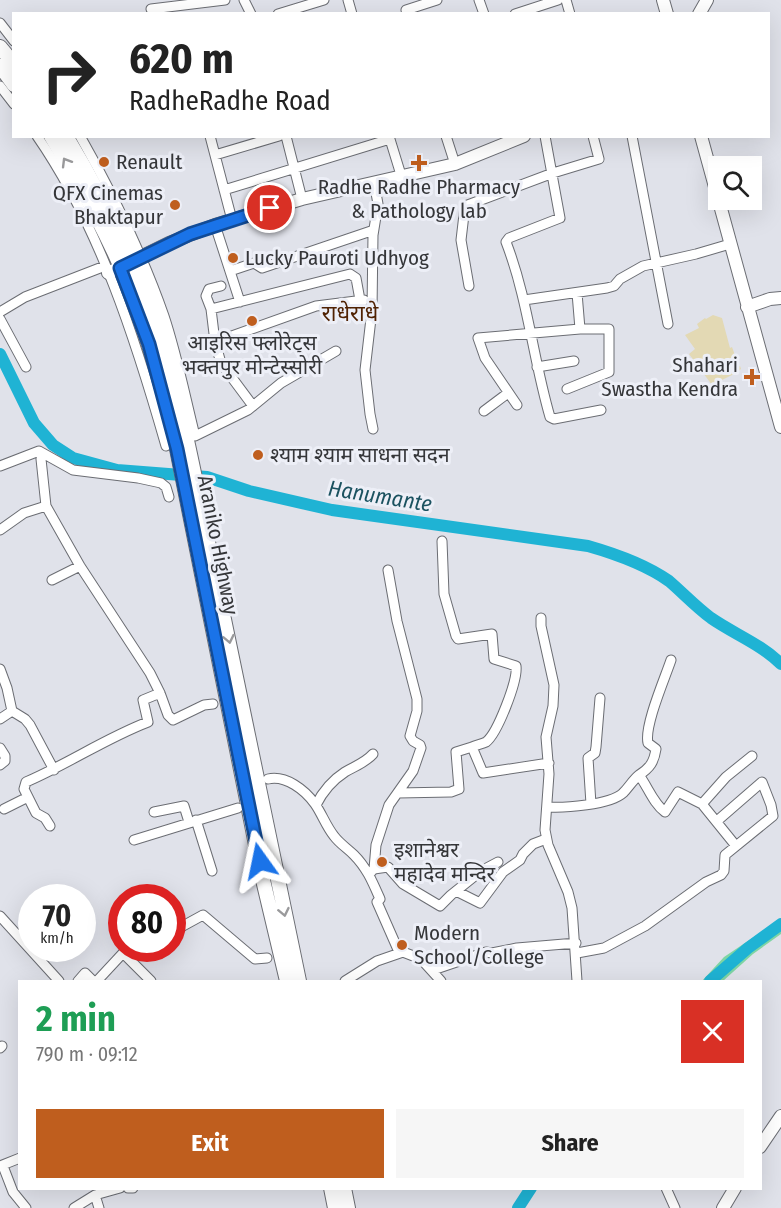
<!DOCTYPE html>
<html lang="en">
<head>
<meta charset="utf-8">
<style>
  :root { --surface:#fff; --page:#f6f6f6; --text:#222; --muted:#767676; --accent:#bf5e1e }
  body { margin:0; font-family:"Fira Sans Condensed","Noto Sans Devanagari",sans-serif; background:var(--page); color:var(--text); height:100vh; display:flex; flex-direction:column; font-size:22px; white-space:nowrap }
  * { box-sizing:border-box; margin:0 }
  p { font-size:20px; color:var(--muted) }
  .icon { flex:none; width:33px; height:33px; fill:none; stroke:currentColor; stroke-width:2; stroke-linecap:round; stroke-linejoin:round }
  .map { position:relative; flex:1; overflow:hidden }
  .sheet { position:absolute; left:18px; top:980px; width:744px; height:210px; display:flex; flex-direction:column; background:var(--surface); border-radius:0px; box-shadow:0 6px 24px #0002 }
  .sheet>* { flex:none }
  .banner { position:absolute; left:12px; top:12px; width:758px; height:126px; border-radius:0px; box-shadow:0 6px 24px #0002; background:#fff; color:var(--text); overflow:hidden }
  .tools { position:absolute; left:708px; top:156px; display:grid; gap:12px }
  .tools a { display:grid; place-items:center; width:54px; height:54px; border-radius:0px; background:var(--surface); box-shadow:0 6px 24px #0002; font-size:30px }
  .speed { position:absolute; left:18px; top:884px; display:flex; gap:12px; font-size:30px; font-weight:700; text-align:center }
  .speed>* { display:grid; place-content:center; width:78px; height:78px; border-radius:50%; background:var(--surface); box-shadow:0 6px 24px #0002; line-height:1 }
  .speed small { font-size:15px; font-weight:400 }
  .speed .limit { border:9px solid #d22; background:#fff; color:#111 }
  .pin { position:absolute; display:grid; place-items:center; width:51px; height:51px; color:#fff; margin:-26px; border:3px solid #fff; border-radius:50%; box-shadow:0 2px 6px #0007 }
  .me { position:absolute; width:66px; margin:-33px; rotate:348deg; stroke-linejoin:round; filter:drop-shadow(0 0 4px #0008) }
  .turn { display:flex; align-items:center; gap:21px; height:126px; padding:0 18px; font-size:27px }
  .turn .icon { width:78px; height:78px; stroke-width:2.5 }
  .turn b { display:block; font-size:42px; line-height:51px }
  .round { display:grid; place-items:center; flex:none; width:63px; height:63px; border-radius:0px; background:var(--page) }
  .summary { display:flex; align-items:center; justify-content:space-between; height:102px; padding:0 18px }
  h1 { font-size:36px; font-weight:700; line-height:45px; color:#1e9e55 }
  .action { display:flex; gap:12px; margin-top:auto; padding:12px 18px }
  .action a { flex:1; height:69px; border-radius:0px; background:var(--accent); color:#fff; font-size:24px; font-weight:700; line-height:69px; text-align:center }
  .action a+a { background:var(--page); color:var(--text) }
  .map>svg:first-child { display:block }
  .green { fill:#7fd5a4 }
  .sand { fill:#e3d9b4 }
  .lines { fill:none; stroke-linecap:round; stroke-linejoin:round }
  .river { stroke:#1fb3d4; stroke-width:12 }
  .minor-casing { stroke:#6b6d73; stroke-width:11 }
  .major-casing { stroke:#6b6d73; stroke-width:14 }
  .highway-casing { stroke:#6b6d73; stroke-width:16 }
  .minor { stroke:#fff; stroke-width:9 }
  .major { stroke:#fff; stroke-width:12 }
  .highway { stroke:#fff; stroke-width:14 }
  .oneway { stroke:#9a9a9c }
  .route-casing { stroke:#114b97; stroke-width:15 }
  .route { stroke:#1a73e8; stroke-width:10 }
  .poi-dot { fill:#bf5e1e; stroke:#edeff7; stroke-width:2 }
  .labels { text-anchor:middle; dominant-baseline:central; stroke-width:6; stroke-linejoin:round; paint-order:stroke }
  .poi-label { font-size:21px; fill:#353639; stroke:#edeff7; text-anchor:start }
  .street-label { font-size:21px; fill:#353639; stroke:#edeff7 }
  .neighbourhood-label { font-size:22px; fill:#502203; stroke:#edeff7 }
  .water-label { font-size:22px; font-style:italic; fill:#1b5260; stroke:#edeff7 }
</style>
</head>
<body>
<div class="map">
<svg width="781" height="1208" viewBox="0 0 781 1208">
  <rect width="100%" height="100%" fill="#e0e2ea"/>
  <!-- green -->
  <path class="green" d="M781,919V934L753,954L723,981H702L724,957Z"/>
  <!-- sand -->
  <path class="sand" d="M713,315L722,318L730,348L732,347L736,358L735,360L737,367L740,366L741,369L732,375L712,385L689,354L695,349L685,335L699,328L697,324L705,318L706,319Z"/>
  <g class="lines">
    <!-- river -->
    <path class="river" d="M0,354L34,423L53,445L73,458L117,470L207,477L249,491L332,510L588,546C616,554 645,564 669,581C683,593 696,607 711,618C734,634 761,644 781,664
      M710,981L748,948L781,924
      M518,1208L531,1188"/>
    <defs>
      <path id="minor" d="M244,0L251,14
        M348,0L352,14
        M479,0L484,14
        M566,0L570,14
        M151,9L225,0
        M406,10L437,0
        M278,14L324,0
        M515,14L558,0
        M0,23L14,41
        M0,86L14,104
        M37,136C100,227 136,341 166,446
        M80,136C113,194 142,253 164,316C177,355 185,396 195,436L248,410L281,383L336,351
        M210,136L232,220
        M286,136L302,199
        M389,136L401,175
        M446,136L455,164
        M545,136L560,218L509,238L506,242C528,299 533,359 550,417L554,419L601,410
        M632,136L668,324
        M215,155L279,136
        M224,190L390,139
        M215,225L240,302
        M230,271L254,263L262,268L371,231L373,235
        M221,286L209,289L206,296L211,309L215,342L221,363L253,406
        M469,286L461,240L465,206L553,173L599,159L593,136
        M577,293L580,329
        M524,300L607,288L614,286L620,279L643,266L696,254L730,244
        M211,309L350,274L356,278L360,300
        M0,312L25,297L105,266
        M0,319L26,367
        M215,342L316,306L364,300
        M537,367L574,361
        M517,405L485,358L478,338L580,329H609V372L567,389
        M484,411L508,393
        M373,429L370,414L365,370L372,310L373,235L378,204L374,182
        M43,454L41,459L46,506L80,566L150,673L160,693L168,715L173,720L204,705L213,704
        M0,466L39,451L73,470L138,478L161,483L166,487L169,497
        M0,530L24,513L46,506
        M442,541L444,594L456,636L458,639L492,634L494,659L516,666C518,681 497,734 486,742C482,744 476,745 472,747L483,773L549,763
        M52,580L80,566
        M541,618V626L554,685L553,706L546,737L549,774L545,830L548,845L568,892L572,908L577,981
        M0,669L7,688L12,711L25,719L30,725L54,770
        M0,719L12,711
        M0,748L5,756V761L0,765
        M639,775C650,768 654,762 656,749L648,743C644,726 665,678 671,660
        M268,779C286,775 305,790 315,804C322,814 326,826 334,836C340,844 347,848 354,855C367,868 373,883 380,899L377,902L399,952
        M398,793L451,792L459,789L456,752L472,747
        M28,797L36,813L45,818L50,826
        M591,804L588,758L595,753L596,747L600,698
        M702,804L726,777L752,756
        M316,805C323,791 331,781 345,772C355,766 365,763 373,754
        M547,807C564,808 610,805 623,793C629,787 632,781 639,775C648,787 653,803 665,812L678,792L702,804L736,846
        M4,809L28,797L24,789L26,782C68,764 106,738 148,722L143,700L160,693
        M154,812L184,806L189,822
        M196,820L212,871
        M134,840L238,808
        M374,869L388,867L403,884L440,906L451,895L481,871L498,862
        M369,874L374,869L376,845L389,805L413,771L421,748L420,745L413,741L410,736L417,711V699L397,621L388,570
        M456,891L480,903L503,872L520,860L523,854L533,844L546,839
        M0,916L59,981
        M172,932L203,915L255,959L267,958
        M123,953L136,948
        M577,953L604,948L645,926L706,882L721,875L724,871L725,855L773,816L771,805L762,782L717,821
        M433,970L486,952L492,953L517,948L576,943
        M78,981L85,973L93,981
        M97,981L123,953L151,981
        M345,981L377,961L403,952L421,959L441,981
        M0,1048L2,1046
        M0,1166L20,1158
        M3,1166L13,1192L26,1208
        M128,1188H133
        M666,1188L675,1208
        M95,1195L99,1208
        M74,1208L95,1195L120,1188"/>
      <path id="major" d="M663,0L667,14
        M699,14L707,0
        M701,136L781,427
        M108,273L169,243L215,225L302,199L455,164L524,136
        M747,307L770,299L781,298
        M760,1147L781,1116
        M723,1208L735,1188"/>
      <path id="highway" d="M0,47L14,64
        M0,66L14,85
        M51,136C82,189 113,242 134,300C152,349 165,399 177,449L263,880L287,981
        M66,136C100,192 131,254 153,316C182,400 197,490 215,576C244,711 270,846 299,981
        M331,1188L335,1208
        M344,1188L348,1208"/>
    </defs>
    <!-- minor casing -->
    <use href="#minor" class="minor-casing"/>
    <!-- major casing -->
    <use href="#major" class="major-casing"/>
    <!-- highway casing -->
    <use href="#highway" class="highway-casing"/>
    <!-- minor -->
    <use href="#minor" class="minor"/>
    <!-- major -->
    <use href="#major" class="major"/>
    <!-- highway -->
    <use href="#highway" class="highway"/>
  </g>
  <!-- one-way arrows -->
  <defs><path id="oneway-chevron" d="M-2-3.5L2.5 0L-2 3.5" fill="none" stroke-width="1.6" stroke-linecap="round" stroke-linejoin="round" transform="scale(1.5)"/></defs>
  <g class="oneway">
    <use href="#oneway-chevron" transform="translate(66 162) rotate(-121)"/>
    <use href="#oneway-chevron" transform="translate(229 639) rotate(78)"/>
    <use href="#oneway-chevron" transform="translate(284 912) rotate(78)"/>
  </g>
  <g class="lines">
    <defs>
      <path id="route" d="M260,861L177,449L149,344L120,268L190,234L270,208"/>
    </defs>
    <!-- route casing -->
    <use href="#route" class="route-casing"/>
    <!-- route -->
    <use href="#route" class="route"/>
  </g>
  <!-- markers -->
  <g class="poi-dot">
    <circle cx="104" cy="162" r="6"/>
    <path d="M416 154h6v6h6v6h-6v6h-6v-6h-6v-6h6z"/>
    <circle cx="175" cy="205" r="6"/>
    <circle cx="233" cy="258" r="6"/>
    <circle cx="252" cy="321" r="6"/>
    <path d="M749 368h6v6h6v6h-6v6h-6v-6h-6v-6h6z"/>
    <circle cx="258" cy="455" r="6"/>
    <circle cx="382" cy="862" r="6"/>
    <circle cx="402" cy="945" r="6"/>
  </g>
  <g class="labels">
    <!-- poi labels -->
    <g class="poi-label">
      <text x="116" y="162">Renault</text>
      <text x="419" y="187" text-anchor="middle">Radhe Radhe Pharmacy<tspan x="419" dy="24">&amp; Pathology lab</tspan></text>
      <text x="163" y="193" text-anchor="end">QFX Cinemas<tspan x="163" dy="24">Bhaktapur</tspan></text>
      <text x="245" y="258">Lucky Pauroti Udhyog</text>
      <text x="252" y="343" text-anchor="middle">आइरिस फ्लोरेट्स<tspan x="252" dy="24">भक्तपुर मोन्टेस्सोरी</tspan></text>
      <text x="738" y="365" text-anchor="end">Shahari<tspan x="738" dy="24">Swastha Kendra</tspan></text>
      <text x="270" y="455">श्याम श्याम साधना सदन</text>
      <text x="394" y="850">इशानेश्वर<tspan x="394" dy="24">महादेव मन्दिर</tspan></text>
      <text x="414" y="933">Modern<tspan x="414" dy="24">School/College</tspan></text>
    </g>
    <!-- street labels -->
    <g class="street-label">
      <text transform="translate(218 545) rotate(79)">Araniko Highway</text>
    </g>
    <!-- neighbourhood labels -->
    <g class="neighbourhood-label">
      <text x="350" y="313">राधेराधे</text>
    </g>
    <!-- water labels -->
    <g class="water-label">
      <text transform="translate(380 496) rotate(9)">Hanumante</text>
    </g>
  </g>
</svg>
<div class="tools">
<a><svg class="icon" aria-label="search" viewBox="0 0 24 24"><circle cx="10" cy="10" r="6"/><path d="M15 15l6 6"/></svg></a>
</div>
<div class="speed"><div>70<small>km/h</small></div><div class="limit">80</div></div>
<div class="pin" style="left:270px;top:208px;background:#d93025"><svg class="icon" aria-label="arrive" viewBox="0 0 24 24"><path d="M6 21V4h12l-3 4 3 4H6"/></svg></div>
<svg class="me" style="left:260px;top:861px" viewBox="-20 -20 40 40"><path d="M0-17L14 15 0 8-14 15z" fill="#1a73e8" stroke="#fff" stroke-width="4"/></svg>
<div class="banner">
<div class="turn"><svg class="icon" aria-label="right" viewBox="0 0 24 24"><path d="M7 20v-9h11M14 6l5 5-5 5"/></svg><div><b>620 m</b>RadheRadhe Road</div></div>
</div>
<section class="sheet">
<div class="summary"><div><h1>2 min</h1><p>790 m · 09:12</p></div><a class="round" style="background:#d93025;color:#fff"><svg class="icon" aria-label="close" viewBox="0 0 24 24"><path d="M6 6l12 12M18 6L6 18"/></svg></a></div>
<div class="action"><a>Exit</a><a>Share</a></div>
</section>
</div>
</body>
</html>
